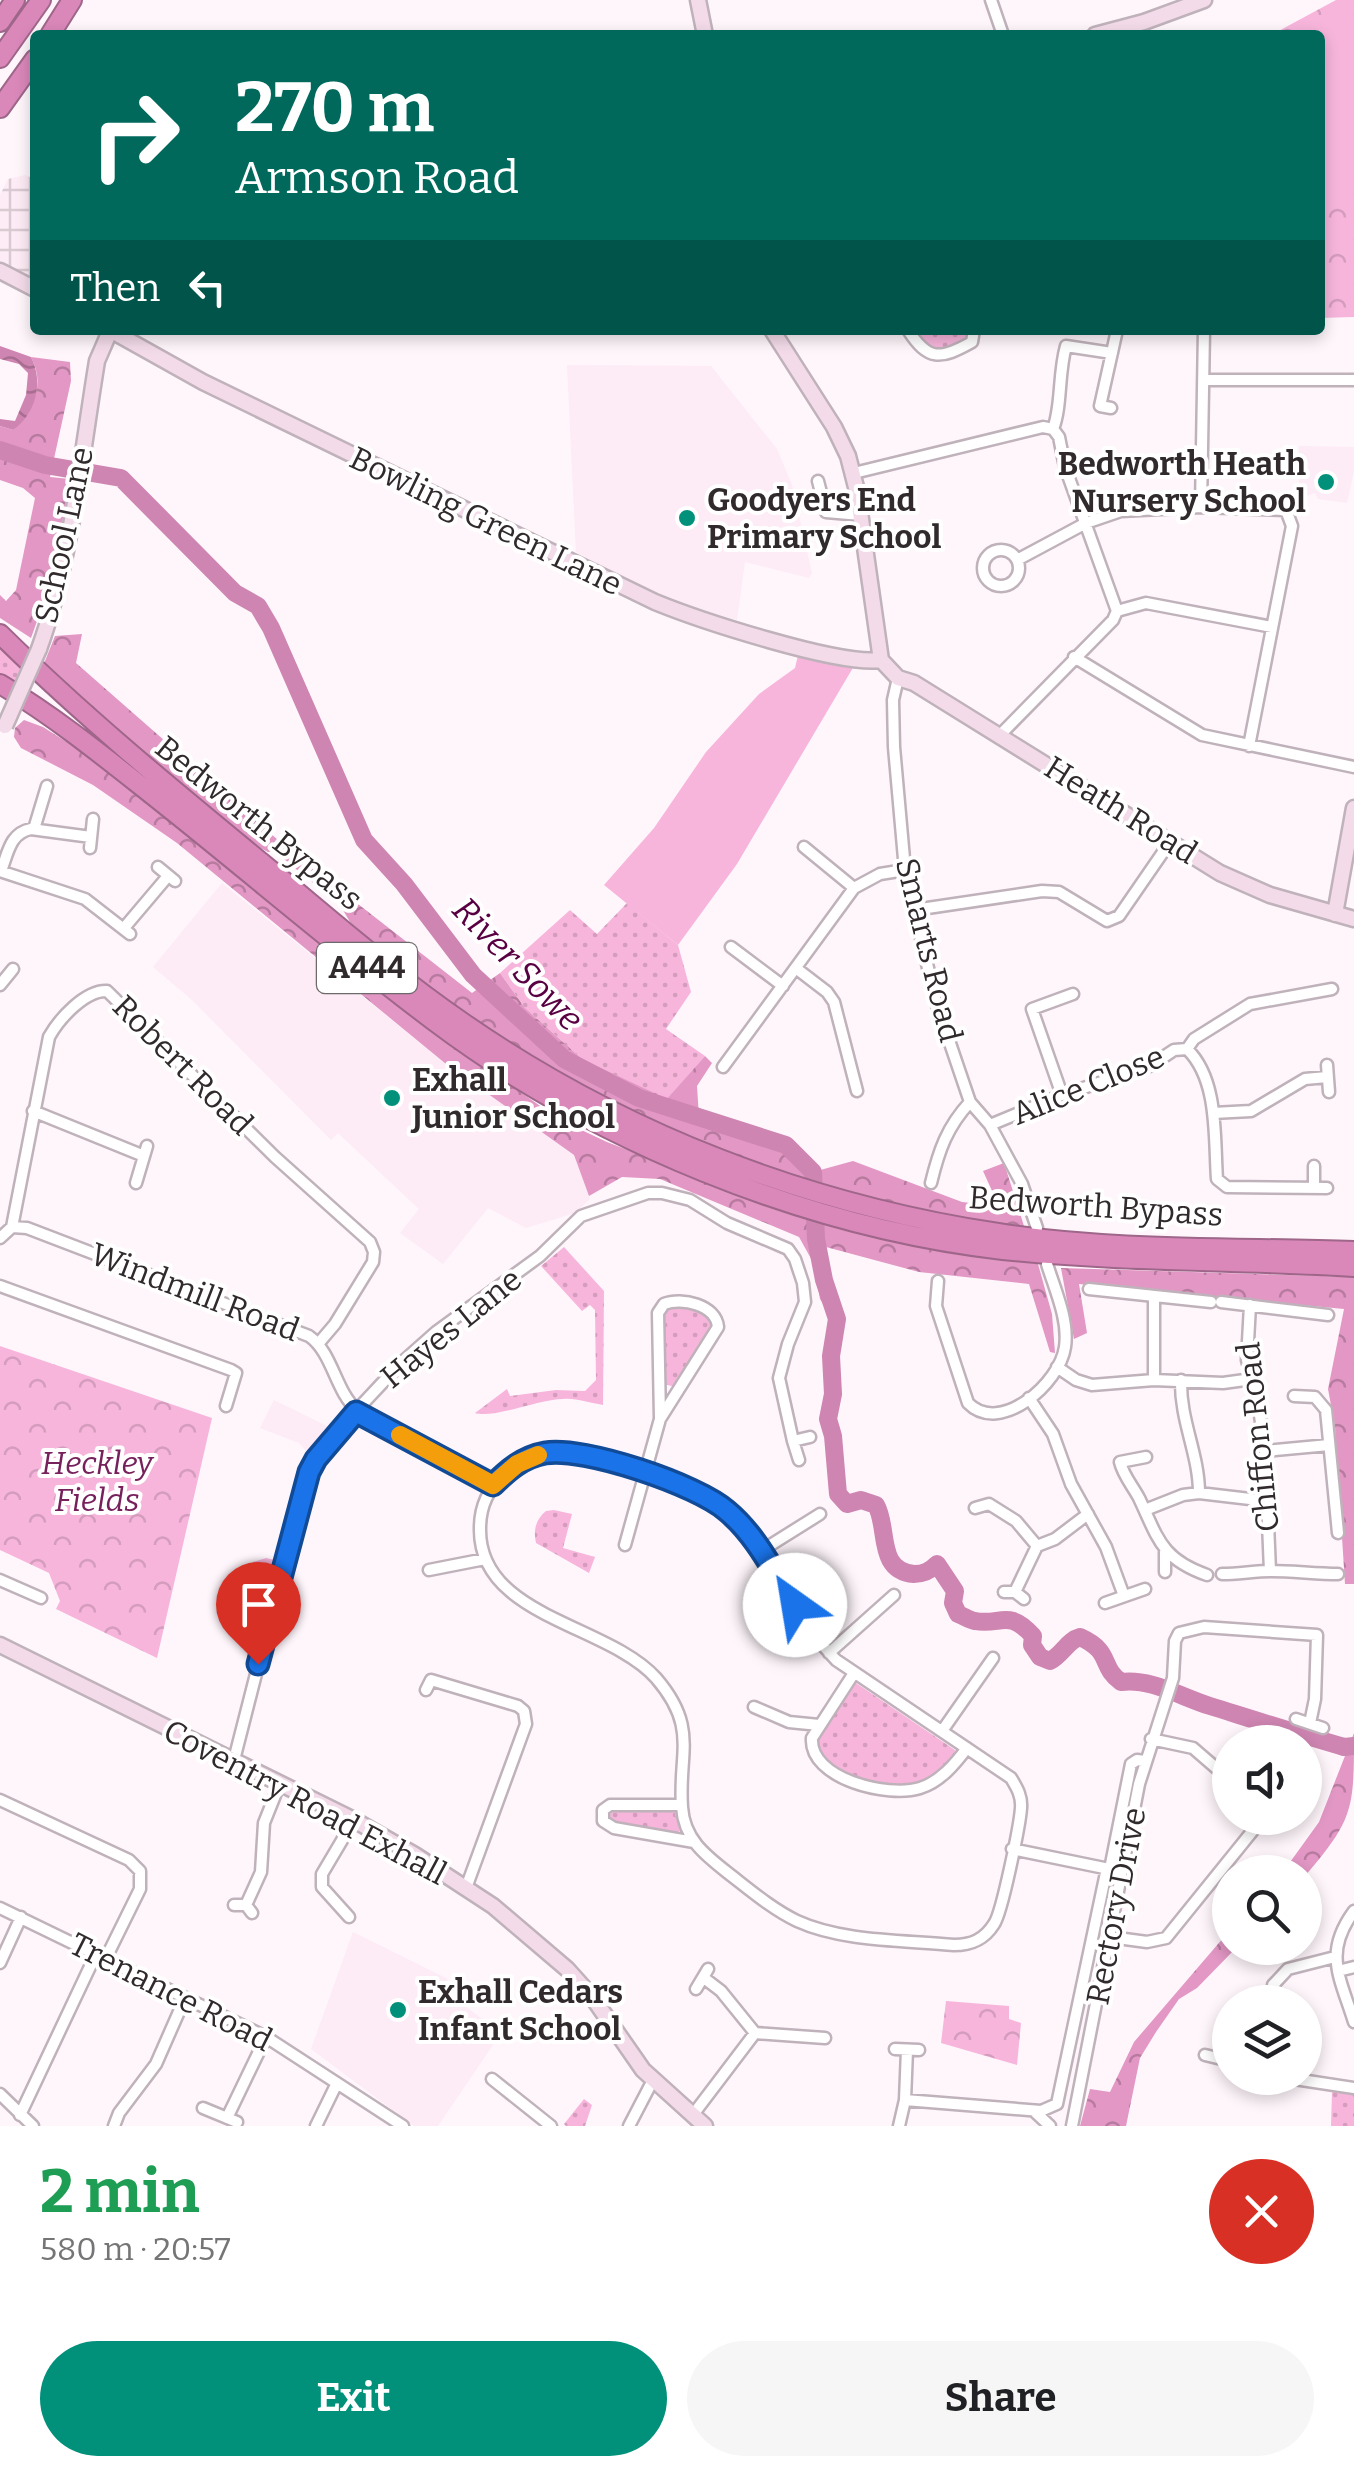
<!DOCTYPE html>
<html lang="en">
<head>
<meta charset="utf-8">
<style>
  :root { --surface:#fff; --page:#f6f6f6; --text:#202124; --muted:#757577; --accent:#01917b }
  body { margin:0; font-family:Bitter,serif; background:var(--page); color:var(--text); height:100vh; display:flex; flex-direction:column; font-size:38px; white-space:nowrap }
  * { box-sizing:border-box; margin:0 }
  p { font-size:32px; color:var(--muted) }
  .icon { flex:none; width:55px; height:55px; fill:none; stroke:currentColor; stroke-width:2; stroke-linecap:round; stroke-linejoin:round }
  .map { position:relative; height:2126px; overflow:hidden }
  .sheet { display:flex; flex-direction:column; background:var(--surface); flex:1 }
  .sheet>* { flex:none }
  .top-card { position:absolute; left:30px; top:30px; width:1295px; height:305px; border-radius:10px; box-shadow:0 5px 15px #0003; background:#00695c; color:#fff; overflow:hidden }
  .controls { position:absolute; left:1212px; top:1725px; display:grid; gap:20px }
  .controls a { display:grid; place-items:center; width:110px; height:110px; border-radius:50%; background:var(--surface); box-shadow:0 5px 15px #0003; font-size:50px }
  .pin { position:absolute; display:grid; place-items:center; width:85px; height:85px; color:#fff; margin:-102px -42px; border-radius:50% 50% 50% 0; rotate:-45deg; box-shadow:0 0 10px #0007 }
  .pin .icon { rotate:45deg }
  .me { position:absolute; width:110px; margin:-55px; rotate:328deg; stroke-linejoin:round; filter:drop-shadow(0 0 8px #0008) }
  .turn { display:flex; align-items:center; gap:35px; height:210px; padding:0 40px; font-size:45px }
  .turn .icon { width:130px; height:130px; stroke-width:2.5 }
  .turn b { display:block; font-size:70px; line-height:85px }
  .then { display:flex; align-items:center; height:95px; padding:0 40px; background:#0003; gap:20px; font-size:38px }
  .round { display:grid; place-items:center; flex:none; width:105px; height:105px; border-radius:52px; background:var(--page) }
  .head { display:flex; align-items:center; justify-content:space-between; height:170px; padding:0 40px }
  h1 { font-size:60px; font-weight:700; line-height:75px; color:#1e9e55 }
  .primary-button { display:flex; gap:20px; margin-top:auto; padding:20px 40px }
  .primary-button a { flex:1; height:115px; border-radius:60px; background:var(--accent); color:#fff; font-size:40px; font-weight:700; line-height:115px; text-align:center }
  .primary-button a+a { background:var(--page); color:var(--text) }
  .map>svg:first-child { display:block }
  .built { fill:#fdebf5 }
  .industrial { fill:url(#industrial-grid) }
  .grass { fill:url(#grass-dots) }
  .forest { fill:url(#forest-crowns) }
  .park { fill:url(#park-crowns) }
  .garden { fill:#f7b5dc }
  .water { fill:url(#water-waves) }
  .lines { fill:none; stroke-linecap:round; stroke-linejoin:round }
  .river { stroke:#ce85b1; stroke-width:18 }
  .street-casing { stroke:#c0b2ba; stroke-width:15 }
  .secondary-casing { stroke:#c0b2ba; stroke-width:19 }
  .highway-casing { stroke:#9e6689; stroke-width:22 }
  .street { stroke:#fff; stroke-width:10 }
  .secondary { stroke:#f4dbea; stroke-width:14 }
  .highway { stroke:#da87ba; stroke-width:18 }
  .secondary-bridge-casing { stroke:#c0b2ba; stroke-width:19; stroke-linecap:butt }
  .secondary-bridge { stroke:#f4dbea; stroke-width:14 }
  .route-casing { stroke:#114b97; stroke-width:25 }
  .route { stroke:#1a73e8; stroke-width:18 }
  .slow { stroke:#f59e0b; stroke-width:18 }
  .poi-dot { fill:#01917b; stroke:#fff; stroke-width:4 }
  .labels { text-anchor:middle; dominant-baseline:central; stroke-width:8; stroke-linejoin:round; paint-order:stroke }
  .shield { fill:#fff; stroke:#6e6a6c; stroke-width:2.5 }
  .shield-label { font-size:30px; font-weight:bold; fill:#302a2d }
  .poi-label { font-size:32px; font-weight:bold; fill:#302a2d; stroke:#fff; text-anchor:start }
  .street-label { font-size:32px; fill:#302a2d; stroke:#fff }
  .park-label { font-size:32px; font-style:italic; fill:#77215c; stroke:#fff }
  .water-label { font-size:35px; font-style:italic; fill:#590042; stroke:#fff }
</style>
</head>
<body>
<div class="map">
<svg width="1354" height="2126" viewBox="0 0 1354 2126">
  <defs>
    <pattern id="industrial-grid" width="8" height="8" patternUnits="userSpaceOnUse" patternTransform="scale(2.5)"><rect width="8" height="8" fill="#fdebf5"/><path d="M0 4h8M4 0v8" fill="none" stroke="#d9cad2"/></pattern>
    <pattern id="grass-dots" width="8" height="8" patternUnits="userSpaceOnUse" patternTransform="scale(2.5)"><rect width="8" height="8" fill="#f7b5dc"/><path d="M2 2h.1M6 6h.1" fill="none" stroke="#d49cbd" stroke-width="1.8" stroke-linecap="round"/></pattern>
    <pattern id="forest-crowns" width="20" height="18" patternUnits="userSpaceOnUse" patternTransform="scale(2.5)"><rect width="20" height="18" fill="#e297c4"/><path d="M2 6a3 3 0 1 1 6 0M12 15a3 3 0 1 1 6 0" fill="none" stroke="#b87ba0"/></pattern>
    <pattern id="park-crowns" width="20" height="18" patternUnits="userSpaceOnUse" patternTransform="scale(2.5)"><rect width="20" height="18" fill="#f7b5dc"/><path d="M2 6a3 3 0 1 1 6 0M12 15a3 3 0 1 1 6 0" fill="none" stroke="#d49cbd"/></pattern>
    <pattern id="water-waves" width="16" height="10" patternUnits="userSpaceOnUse" patternTransform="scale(2.5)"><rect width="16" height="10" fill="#ce85b1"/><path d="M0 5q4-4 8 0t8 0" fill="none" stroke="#a86d90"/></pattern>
  </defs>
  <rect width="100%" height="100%" fill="#fff6fb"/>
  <!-- built -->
  <path class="built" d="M567,365L711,366L777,449L792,485L812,573L809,578L745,562L737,620L674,604L576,552Z
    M1299,446L1354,447V471L1347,503L1318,499L1315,493L1299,499Z
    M222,883L446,1064L574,1155L590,1199L575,1213L526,1228L488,1208L443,1264L400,1233L419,1209L338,1133L331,1140L191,999L153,967Z
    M274,1400L333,1429L310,1455L299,1443L260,1428Z
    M353,1932L448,1979L442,1989L501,2033L438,2126H414L311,2049Z"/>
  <!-- industrial -->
  <path class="industrial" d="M25,175L35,179V279L0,262V195L8,179Z"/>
  <!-- grass -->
  <path class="grass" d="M913,330H970L966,342L931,352Z
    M0,648L23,670L16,685L0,674Z
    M627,903L678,945L691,992L666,1029L705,1056L667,1100L582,1059L525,1008L500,973L570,910L597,934Z
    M564,1247L604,1291L603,1405C590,1403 576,1398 563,1399C539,1399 494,1419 475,1413L507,1389L510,1396L556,1390L585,1391L596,1380L595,1310L590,1305L582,1311L541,1266Z
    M679,1305L707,1313L713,1327L675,1387L664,1384L662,1314L669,1306Z
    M554,1510L572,1514L563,1548L595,1557L589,1573L536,1543C533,1530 536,1519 546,1511Z
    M266,1558L275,1560L266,1594L254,1590L248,1576L253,1562Z
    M856,1683L955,1750C955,1758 951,1762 944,1768C936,1775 928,1783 917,1785C887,1789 819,1774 815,1741L850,1685Z
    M613,1809L674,1810L680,1831L673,1835L618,1825L608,1819Z
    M1332,2091L1354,2094V2126H1331Z
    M584,2099L592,2105L585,2126H566L564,2124Z"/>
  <!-- forest -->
  <path class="forest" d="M31,357L70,362L71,381L50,477L70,479L52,579L31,638L0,618V595L6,601L16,590L35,498L23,488L0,480V426L13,430C33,408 46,386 31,357Z
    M82,634L76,663L294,854L472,993L500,973L525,1008L582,1059L667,1099L705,1056L712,1063L697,1086L699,1117L786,1145L813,1172L853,1161L962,1202L988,1205L993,1193L983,1171L1004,1163L1024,1226C820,1207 615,1124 448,1006C414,981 382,950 350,922L340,905L274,851L268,852L236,835L43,666L55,636Z
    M24,720L43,727L92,758L403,1009L560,1120L607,1142L768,1204L977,1254L1038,1264L1052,1314L1055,1353L1050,1352L1029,1284L919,1272L826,1247L824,1277L840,1310L832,1318L820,1299L814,1264L799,1237L660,1179L622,1177L589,1196L574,1155L446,1064L177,843L93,785L21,748L14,737L15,728Z
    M1061,1268L1354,1277V1584H1345L1335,1427L1328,1389L1344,1309L1079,1284L1087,1333L1074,1339Z
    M1354,1733C1354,1809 1354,1819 1305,1876V1872H1283L1319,1822Z
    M1230,1930V1948H1236L1197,1988L1179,1999L1156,2032L1140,2058L1126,2126H1080L1090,2089L1110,2092L1134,2042Z"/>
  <!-- park -->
  <path class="park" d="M1336,0H1354V317L1320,318V35H1271Z
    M0,1346L212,1418L157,1658L56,1609L60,1601L49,1573L0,1550Z
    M946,2001L1009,2006V2019L1021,2023L1017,2065L941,2043Z"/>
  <!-- garden -->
  <path class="garden" d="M1339,18L1354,22V177L1320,178V35H1309Z
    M799,651L854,666L737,864L678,945L604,885L654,828L706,752L759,694L795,668Z"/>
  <!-- water -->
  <path class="water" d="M0,346L31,357C44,382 36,414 13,430L0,426V419L15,421L26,395L28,373L19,364L0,359Z"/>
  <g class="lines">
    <!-- river -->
    <path class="river" d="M0,450L45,465L121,478L235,593L258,606L271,628L364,840L404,884L473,975L564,1059L639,1098L786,1145L813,1172L816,1239L824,1280L837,1319L831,1356L833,1394L828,1419L833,1436L838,1494L847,1504L861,1500L876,1505C889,1527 876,1571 914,1574C924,1574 930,1571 937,1564L955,1591L953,1603L958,1614C964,1616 969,1620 975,1621C1001,1626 1008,1608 1033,1636L1032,1645L1040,1657L1050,1661C1062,1655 1068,1640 1080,1637C1113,1652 1099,1666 1121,1682C1151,1678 1181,1697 1210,1706C1255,1720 1299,1734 1344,1747L1354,1746"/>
    <defs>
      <path id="street" d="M991,0L1003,35
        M908,330C928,361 940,360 972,342L974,330
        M1203,380H1354
        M1111,408L1100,406L1117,330
        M1053,429L1059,437L1065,467L1117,611
        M1053,429C1062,406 1058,374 1066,346L1112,353
        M854,473L1043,427L1053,429
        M818,481L826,512L861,515
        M1201,507L1204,330
        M983 568a18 18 0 1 1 36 0a18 18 0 1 1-36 0Z
        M1017,560L1086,523L1121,511L1201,507L1286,510L1292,526L1249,746
        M1117,611L1146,603L1272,627
        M1074,657L1202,735L1354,767
        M898,678L893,700L894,747L905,870L936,1002L970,1102L990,1125L1022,1184L1037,1228
        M1000,735L1113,620L1117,611
        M34,829L47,786
        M804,847L854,888
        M90,848L93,819
        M158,867L175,881
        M0,871L85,899L130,934
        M1,871C8,853 10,833 31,829L91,837
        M914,910L1042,891L1059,892L1107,921L1119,916L1170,842
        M124,928L168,876
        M731,947L783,986
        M797,969L827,992L834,1002L857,1091
        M0,985L13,969
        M1187,1049C1219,1080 1214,1138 1217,1179L1227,1187L1327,1188
        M1327,1065L1329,1092
        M723,1067L854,888L880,874L905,870
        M1062,1095L1032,1009L1073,994
        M33,1111L144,1156
        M1213,1113L1251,1111L1305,1079L1327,1077
        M990,1125L1062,1095L1150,1066L1174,1050L1187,1049L1194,1039L1250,1004L1332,989
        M136,1183L147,1146
        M931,1183C939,1150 947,1127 970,1102
        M1314,1188V1166
        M12,1227L49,1037C59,1019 85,990 107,991L275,1157L370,1242L374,1252L373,1262L335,1324L318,1344
        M0,1238L12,1227L27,1228L309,1336C333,1353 335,1391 357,1410
        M938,1281L936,1306L968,1403C1000,1436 1060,1383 1065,1347C1069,1320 1055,1290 1047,1264
        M0,1286L231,1370L236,1373L226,1406
        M1089,1289L1211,1302
        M1154,1297V1380
        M1221,1302L1328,1315
        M1250,1305L1247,1360L1258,1401L1265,1451L1270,1571
        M1057,1367L1076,1380L1092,1385L1154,1380L1223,1383L1252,1379
        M1181,1380C1180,1421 1199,1454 1199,1493
        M1294,1396L1315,1397L1326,1410L1338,1533
        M1029,1398L1053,1434L1071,1484L1106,1547L1124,1596
        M356,1412L493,1485
        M1265,1451L1329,1445
        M566,1452L671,1481L716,1502L750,1534L816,1638L836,1660L1011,1778C1017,1788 1022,1796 1021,1808C1020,1824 1002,1913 994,1924C984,1940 971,1945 954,1945C904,1940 843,1942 797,1921C772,1909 750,1890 728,1873C705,1855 684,1839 682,1807C678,1753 699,1728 656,1678C608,1624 478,1617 480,1528C480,1507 488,1489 504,1475C522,1458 542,1452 566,1452Z
        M1146,1457L1120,1462C1123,1475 1132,1485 1139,1498C1158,1538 1161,1559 1207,1575
        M799,1460L793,1441L810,1437
        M975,1508L989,1504L1016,1521L1037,1546
        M1145,1510L1183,1495L1199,1493L1267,1501
        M625,1545L660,1419L718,1327C716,1305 682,1297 664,1304L658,1313L660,1419
        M761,1551L820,1514
        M1165,1552V1572
        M429,1570L485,1559
        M1222,1574C1238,1574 1256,1571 1271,1571C1293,1571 1316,1574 1338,1574
        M0,1580L41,1598
        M1004,1592H1015L1024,1599
        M1015,1592L1037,1546L1055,1539L1088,1514
        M1105,1603L1145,1589
        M829,1653L894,1595
        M854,1673L812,1738C809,1779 888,1798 920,1788C940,1782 955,1764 967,1748
        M426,1690L431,1680L518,1706L524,1711L526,1724L466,1888
        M754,1707L789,1722L819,1725
        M1296,1719L1323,1728
        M942,1731L993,1658
        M1151,1739L1193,1748L1230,1780
        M234,1760L304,1486L316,1459L341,1427L400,1364L436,1332L540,1256L581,1216L648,1193H662L690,1200L727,1223L788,1249L795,1259L803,1283L805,1302L788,1344L779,1378L793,1441
        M0,1800L129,1860L140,1871V1889L106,1958
        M682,1805H610L603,1810V1821L614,1828L694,1842
        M1012,1849L1114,1870
        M1110,1869L1131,1764L1137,1760L1145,1761
        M234,1905H246L252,1913
        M246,1905L261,1872L264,1823L280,1783
        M0,1908L266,2037L403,2126
        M1354,1911C1323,1953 1340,1977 1354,2022
        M349,1917L322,1887V1874L354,1820
        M1110,1937L1147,1942L1166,1938L1263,1818
        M0,1963L21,1917
        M1338,1971L1354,1967
        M704,1978L721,1991L755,2033L825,2038
        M1273,1985L1288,1969L1335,1957
        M696,1989L708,1969
        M895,2049L919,2050
        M1205,2055L1230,2061
        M1288,2078L1354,2088
        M492,2079L551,2126
        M0,2094L33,2126
        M905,2100L1041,2111L1057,2104L1107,1868
        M203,2108L237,2122
        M1034,2111L1050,2126
        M20,2115L96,1954
        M692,2116L755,2033
        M227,2118L266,2037
        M114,2126L119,2113L156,2064L185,1998
        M316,2126L337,2083
        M629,2126L653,2080
        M899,2126L905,2100L907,2050
        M1072,2126L1139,1784L1173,1678L1175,1641L1179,1633L1204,1627L1317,1635L1315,1699L1310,1723"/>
      <path id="secondary" d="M698,0L705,35
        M1095,35L1144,22L1204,0
        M0,271L35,289
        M110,330L203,382L655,602C699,620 839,666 881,660
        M772,330L834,427L848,456L857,491L881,660
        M39,649C72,557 81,458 97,361L110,331
        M881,660L898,678L914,683L1220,873L1270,895L1354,919
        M1335,914L1354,808
        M0,1645L354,1820L415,1855L493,1906L567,1969L593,1998L643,2070L705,2126"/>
      <path id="highway" d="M0,22L15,0
        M50,35L72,0
        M0,58L41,0
        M0,108L35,59
        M0,634C83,716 172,789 262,863C328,917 392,974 462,1022C622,1133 806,1204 998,1233C1112,1251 1238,1247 1354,1251
        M0,684C57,718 108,760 160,801C252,874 341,951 434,1021C592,1140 806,1228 1003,1250C1120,1262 1237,1260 1354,1267"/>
    </defs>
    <!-- street casing -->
    <use href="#street" class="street-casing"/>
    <!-- secondary casing -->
    <use href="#secondary" class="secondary-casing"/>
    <!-- highway casing -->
    <use href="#highway" class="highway-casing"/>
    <!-- street -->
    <use href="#street" class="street"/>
    <!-- secondary -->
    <use href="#secondary" class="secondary"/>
    <!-- highway -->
    <use href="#highway" class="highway"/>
    <defs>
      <path id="secondary-bridge" d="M5,726L39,649"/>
    </defs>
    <!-- secondary-bridge casing -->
    <use href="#secondary-bridge" class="secondary-bridge-casing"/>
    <!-- secondary-bridge -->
    <use href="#secondary-bridge" class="secondary-bridge"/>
  </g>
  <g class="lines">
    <defs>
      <path id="route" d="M258,1664L309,1472L316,1459L356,1412L493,1485C508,1470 523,1457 545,1453C583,1446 698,1485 727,1511C757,1536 774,1573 795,1605"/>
    </defs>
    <!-- route casing -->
    <use href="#route" class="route-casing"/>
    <!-- route -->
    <use href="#route" class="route"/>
    <!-- slow -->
    <path class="slow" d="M400,1435L493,1485L517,1464L538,1455"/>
  </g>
  <!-- markers -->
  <g class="poi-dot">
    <circle cx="1326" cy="482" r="10"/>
    <circle cx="687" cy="518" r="10"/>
    <circle cx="392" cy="1098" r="10"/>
    <circle cx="398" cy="2010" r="10"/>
  </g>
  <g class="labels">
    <!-- shield labels -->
    <rect class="shield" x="317" y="943" width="100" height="50" rx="8"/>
    <g class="shield-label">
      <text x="367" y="968">A444</text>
    </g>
    <!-- poi labels -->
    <g class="poi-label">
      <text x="1306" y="464" text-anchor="end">Bedworth Heath<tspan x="1306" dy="37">Nursery School</tspan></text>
      <text x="707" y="500">Goodyers End<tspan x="707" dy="37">Primary School</tspan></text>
      <text x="412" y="1080">Exhall<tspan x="412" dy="37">Junior School</tspan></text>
      <text x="418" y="1992">Exhall Cedars<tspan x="418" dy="37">Infant School</tspan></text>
    </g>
    <!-- street labels -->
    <g class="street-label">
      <text transform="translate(486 521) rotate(26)">Bowling Green Lane</text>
      <text transform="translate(64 535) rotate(-78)">School Lane</text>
      <text transform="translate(1121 810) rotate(32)">Heath Road</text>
      <text transform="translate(259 823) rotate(39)">Bedworth Bypass</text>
      <text transform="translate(929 950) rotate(76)">Smarts Road</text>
      <text transform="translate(183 1065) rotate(45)">Robert Road</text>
      <text transform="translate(1088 1085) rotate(-22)">Alice Close</text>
      <text transform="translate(1096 1206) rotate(4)">Bedworth Bypass</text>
      <text transform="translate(195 1292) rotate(21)">Windmill Road</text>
      <text transform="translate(451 1328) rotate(-39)">Hayes Lane</text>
      <text transform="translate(1258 1437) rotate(-96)">Chiffon Road</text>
      <text transform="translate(305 1802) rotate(28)">Coventry Road Exhall</text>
      <text transform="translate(1116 1906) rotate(-79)">Rectory Drive</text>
      <text transform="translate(171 1992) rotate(27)">Trenance Road</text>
    </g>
    <!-- park labels -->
    <g class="park-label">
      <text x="97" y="1463">Heckley<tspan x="97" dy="37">Fields</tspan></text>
    </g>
    <!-- water labels -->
    <g class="water-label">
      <text transform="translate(518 964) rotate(46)">River Sowe</text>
    </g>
  </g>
</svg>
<div class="controls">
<a><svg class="icon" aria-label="sound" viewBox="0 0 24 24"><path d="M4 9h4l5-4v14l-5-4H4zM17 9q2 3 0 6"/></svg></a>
<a><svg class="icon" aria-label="search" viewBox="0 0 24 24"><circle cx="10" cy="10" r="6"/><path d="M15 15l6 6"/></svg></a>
<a><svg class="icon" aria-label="layers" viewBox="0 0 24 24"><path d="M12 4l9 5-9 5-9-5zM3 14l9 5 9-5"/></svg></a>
</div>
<div class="pin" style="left:258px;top:1664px;background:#d93025"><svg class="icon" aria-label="arrive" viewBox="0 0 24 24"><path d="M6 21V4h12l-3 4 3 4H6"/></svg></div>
<svg class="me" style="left:795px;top:1605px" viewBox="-20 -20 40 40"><circle r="19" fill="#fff"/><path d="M0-13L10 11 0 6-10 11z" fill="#1a73e8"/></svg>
<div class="top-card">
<div class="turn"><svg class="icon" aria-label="right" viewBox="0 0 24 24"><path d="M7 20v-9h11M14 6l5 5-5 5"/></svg><div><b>270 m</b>Armson Road</div></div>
<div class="then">Then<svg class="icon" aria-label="left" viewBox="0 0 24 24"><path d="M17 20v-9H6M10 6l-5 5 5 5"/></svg></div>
</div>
</div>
<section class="sheet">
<div class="head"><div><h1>2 min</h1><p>580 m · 20:57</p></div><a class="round" style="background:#d93025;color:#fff"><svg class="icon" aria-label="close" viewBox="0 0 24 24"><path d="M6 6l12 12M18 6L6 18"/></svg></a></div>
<div class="primary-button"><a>Exit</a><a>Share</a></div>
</section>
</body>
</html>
